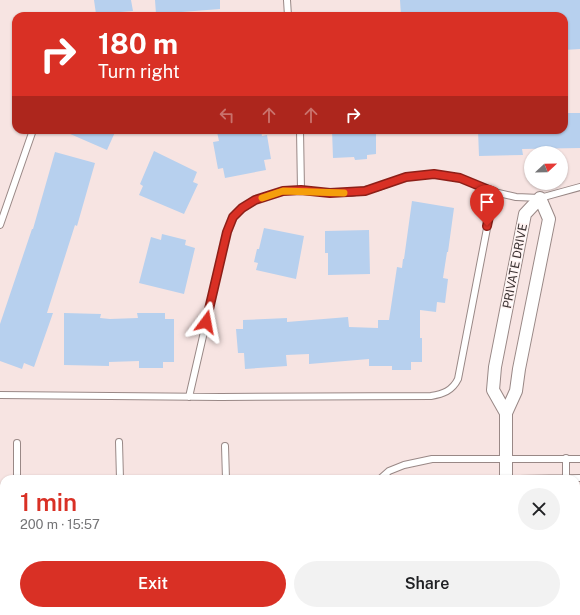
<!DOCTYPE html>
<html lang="en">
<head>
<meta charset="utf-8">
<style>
  :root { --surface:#fff; --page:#f2f2f2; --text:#202124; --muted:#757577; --accent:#d93025 }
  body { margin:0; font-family:"Public Sans",sans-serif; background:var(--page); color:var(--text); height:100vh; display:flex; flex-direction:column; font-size:15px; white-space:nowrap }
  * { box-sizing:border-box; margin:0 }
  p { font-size:13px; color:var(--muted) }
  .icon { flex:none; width:22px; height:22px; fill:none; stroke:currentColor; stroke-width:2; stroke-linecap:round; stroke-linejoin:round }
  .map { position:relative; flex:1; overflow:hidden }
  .side { position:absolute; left:0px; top:475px; width:580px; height:140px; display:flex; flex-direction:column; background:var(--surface); border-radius:12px 12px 0 0; box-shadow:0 1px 3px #0004 }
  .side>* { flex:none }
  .banner { position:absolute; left:12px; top:12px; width:556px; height:122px; border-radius:12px; box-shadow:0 1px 3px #0004; background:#d93025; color:#fff; overflow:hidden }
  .needle { width:26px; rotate:68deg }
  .controls { position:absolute; left:524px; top:146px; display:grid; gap:8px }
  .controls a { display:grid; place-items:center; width:44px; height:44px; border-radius:50%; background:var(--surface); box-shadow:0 1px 3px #0004; font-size:20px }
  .pin { position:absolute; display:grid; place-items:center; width:34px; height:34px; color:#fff; margin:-41px -17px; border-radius:50% 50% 50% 0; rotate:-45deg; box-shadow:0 0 4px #0007 }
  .pin .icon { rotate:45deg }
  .me { position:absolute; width:44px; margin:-22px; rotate:13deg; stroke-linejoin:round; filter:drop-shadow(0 0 3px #0008) }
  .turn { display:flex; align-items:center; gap:14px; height:84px; padding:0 20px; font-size:18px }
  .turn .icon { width:52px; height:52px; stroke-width:2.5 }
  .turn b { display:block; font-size:28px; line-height:34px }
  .lanes { display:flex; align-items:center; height:38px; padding:0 20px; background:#0003; justify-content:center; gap:20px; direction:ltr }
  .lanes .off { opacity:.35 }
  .round { display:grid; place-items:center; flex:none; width:42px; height:42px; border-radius:21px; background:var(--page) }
  .head { display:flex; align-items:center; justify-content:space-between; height:68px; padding:0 20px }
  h1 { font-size:24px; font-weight:600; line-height:30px; color:var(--accent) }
  .primary-button { display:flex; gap:8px; margin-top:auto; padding:8px 20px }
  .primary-button a { flex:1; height:46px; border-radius:24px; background:var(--accent); color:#fff; font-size:16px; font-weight:600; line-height:46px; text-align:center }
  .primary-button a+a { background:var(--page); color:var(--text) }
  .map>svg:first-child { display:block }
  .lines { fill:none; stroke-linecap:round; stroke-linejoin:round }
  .stream { stroke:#be9591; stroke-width:4.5 }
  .building { fill:#b7d0ee }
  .lane-casing { stroke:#998886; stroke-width:8 }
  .street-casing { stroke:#998886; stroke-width:14 }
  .lane { stroke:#fff; stroke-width:6 }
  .street { stroke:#fff; stroke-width:12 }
  .route-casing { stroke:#8d1f18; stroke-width:10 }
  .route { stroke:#d93025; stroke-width:7 }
  .slow { stroke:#f59e0b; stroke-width:7 }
  .labels { text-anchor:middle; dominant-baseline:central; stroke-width:3; stroke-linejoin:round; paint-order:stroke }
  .street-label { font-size:12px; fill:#3c3434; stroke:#fff3f2 }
</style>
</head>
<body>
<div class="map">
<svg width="580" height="615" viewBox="0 0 580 615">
  <rect width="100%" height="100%" fill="#f7e4e2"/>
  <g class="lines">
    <!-- stream -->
    <path class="stream" d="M0,608H4
      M576,610H580"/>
  </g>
  <!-- building -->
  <path class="building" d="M94,0H131L133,11L96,14Z
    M155,0H220V9L156,14Z
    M400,0H580V49L564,50V16H401Z
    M564,113H580V148L522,149L523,155L479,156L478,130H564Z
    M61,130H116L107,150Z
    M231,130H261L262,136L267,135L271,159L264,160L266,170L225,178L223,168L218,169L213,142L219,141L217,132Z
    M332,130H376V154L367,155V159L355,160L354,157L333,158Z
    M154,151L197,172L193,182L198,184L184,214L139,195L143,186L140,184Z
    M55,152L95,163L77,226L75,225L47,313H53L34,367L24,363L22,369L0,361V324L32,229H33Z
    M412,201L454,208L448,252H447L443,278L448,279L445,303L437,302L436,312L420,310V338H422V362H411V370H392V366H369V359L309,364V354L286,355L287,366L245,369L244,353H238L236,329H243V320L287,318V322L348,317L349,327L378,328V320H389L397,267L402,268L403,259H404Z
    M264,228L304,236L296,279L256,270L258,263L254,262L257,249H259Z
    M369,230L370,274L328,275V253H325V231Z
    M162,234L186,240L185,245L195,248L184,294L139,283L151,237L161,240Z
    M64,313L101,314L100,318L110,319L138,318L137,313H165V319H174V362H163V368H139V361L109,362V366L64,365Z"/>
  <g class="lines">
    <defs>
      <path id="lane" d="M287,0L288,16
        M300,130L301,190
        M0,225L33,130
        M0,395L221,397L431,396C443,394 452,391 458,379L494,192
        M189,397L227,232L233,217L242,209L255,200L283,191L301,190L330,193H351L379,187L406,177L434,174L460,178L494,192L516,197L540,198L580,187
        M119,442L120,479
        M17,443V479
        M225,446L226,479
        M380,479L389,471L404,465L432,459H580
        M519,479L580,478
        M566,479V458
        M0,535H4"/>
      <path id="street" d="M506,479V413L516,391L519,369L549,219L540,198L525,214L495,367L493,390L506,413
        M505,615V611"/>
    </defs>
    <!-- lane casing -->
    <use href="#lane" class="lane-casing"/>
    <!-- street casing -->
    <use href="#street" class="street-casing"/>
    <!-- lane -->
    <use href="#lane" class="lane"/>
    <!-- street -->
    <use href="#street" class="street"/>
  </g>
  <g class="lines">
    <defs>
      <path id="route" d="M206,322L227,232L233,217L242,208L255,200L283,191L301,190L330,193L365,191L406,177L434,174L460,178L494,192L487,226"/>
    </defs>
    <!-- route casing -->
    <use href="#route" class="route-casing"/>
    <!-- route -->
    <use href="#route" class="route"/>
    <!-- slow -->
    <path class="slow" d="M262,198L283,191L344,193"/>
  </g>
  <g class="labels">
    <!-- street labels -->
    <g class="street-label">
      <text transform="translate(515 266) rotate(-79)">PRIVATE DRIVE</text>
    </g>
  </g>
</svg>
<div class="controls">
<a><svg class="needle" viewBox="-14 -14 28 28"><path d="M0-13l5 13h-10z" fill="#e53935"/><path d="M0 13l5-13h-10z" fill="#757577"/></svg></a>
</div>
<div class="pin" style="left:487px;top:226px;background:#d93025"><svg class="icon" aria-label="arrive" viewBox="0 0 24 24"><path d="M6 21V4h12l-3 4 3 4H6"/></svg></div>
<svg class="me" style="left:206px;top:322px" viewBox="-20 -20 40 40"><path d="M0-17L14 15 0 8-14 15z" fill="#d93025" stroke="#fff" stroke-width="4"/></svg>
<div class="banner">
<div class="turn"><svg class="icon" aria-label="right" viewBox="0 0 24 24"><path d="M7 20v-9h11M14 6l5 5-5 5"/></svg><div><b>180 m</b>Turn right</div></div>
<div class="lanes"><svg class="icon off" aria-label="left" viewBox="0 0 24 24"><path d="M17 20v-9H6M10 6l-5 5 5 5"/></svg><svg class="icon off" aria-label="ahead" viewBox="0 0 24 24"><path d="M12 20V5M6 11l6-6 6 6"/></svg><svg class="icon off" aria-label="ahead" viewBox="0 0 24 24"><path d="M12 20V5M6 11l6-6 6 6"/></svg><svg class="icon" aria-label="right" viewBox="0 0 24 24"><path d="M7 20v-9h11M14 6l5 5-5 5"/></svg></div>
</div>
<section class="side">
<div class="head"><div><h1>1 min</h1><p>200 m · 15:57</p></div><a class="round"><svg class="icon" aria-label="close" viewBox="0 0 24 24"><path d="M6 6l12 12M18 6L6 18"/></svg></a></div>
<div class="primary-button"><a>Exit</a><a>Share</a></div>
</section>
</div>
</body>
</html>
